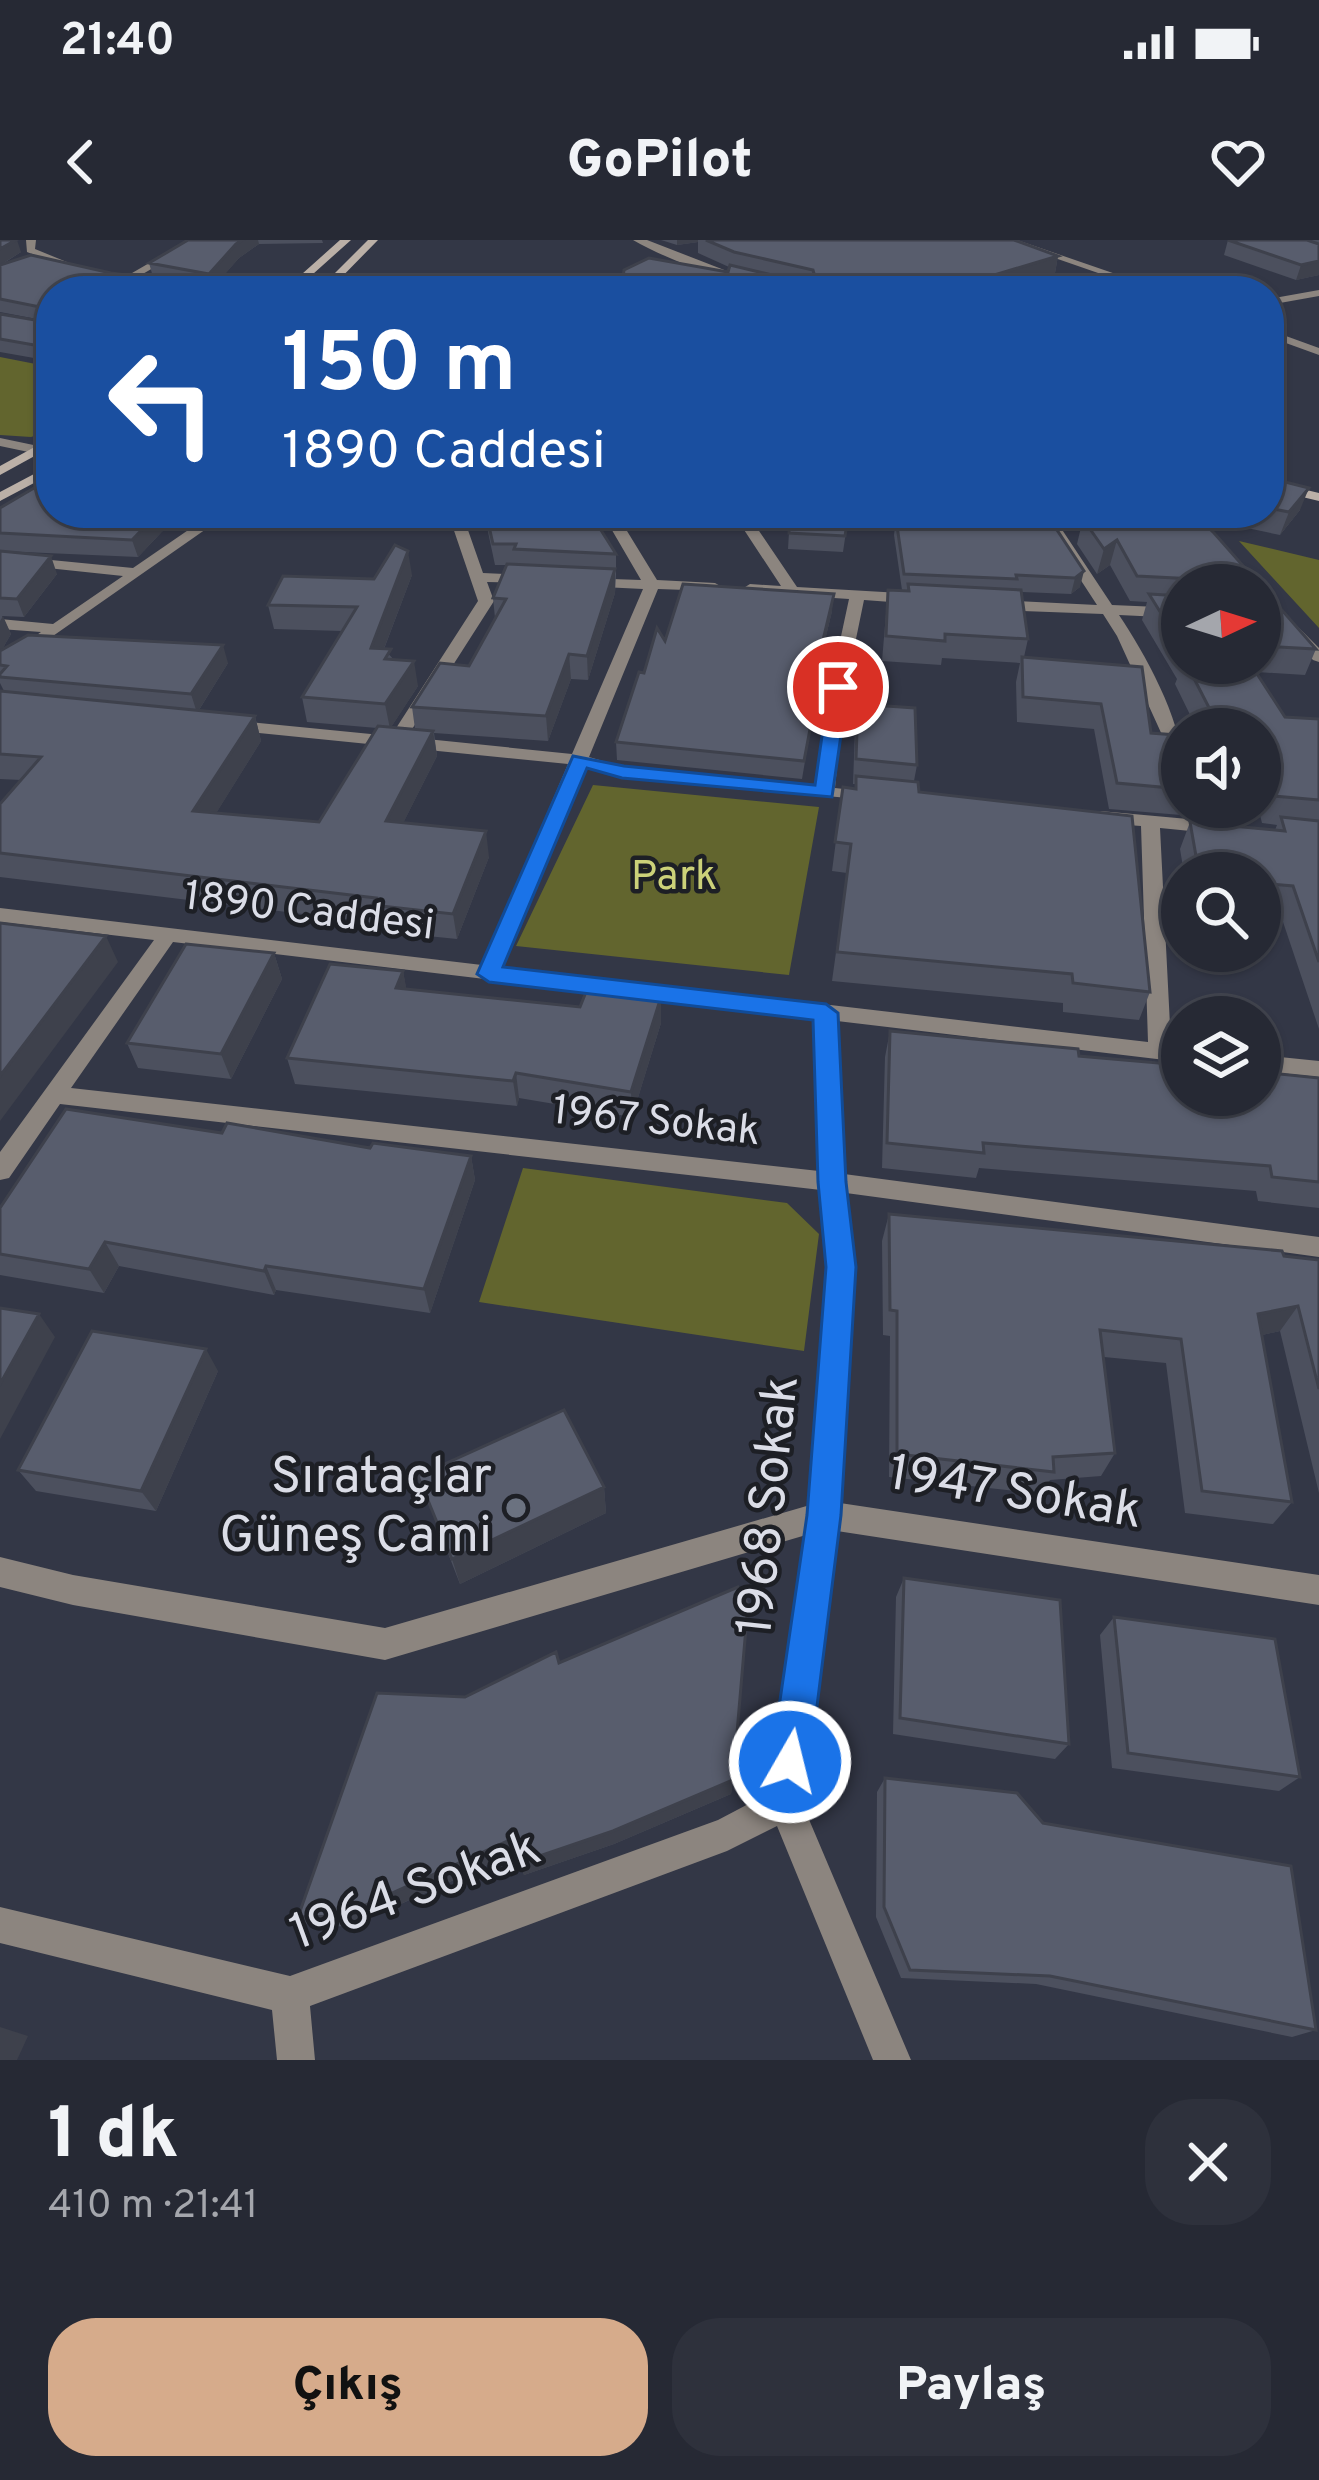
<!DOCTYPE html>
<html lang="tr">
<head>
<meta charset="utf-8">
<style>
  :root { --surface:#262934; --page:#2e313c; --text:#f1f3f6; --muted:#a4a6ac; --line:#42454f; --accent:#d6ab8b }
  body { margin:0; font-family:Overpass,sans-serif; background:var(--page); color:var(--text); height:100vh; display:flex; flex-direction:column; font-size:45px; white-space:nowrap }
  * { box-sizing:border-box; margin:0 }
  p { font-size:39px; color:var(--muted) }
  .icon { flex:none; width:66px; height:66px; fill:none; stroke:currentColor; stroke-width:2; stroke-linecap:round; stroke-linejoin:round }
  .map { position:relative; height:1820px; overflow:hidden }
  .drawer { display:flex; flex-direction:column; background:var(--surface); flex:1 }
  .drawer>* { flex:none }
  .hud { position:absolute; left:36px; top:36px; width:1248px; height:252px; border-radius:48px; box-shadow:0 3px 9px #0004,0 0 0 3px var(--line); background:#1a4fa0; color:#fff; overflow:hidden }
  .needle { width:78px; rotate:86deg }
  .buttons { position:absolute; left:1161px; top:324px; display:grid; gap:24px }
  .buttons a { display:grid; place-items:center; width:120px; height:120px; border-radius:50%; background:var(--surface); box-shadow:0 3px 9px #0004,0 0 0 3px var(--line); font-size:60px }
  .pin { position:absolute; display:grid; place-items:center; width:102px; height:102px; color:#fff; margin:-51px; border:6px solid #fff; border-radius:50%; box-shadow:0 3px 12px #0007 }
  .me { position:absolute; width:132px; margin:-66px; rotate:8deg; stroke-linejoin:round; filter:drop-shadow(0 0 9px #0008) }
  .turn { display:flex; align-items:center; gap:42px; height:252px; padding:0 48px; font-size:54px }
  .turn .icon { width:156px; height:156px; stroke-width:2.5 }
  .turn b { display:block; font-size:84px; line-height:102px }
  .round { display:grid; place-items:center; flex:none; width:126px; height:126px; border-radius:48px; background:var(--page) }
  .summary { display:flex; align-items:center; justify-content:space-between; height:204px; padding:0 48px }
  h1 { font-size:72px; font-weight:800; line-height:90px }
  .cta { display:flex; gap:24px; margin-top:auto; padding:24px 48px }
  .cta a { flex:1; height:138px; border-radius:48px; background:var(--accent); color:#111; font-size:48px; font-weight:800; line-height:138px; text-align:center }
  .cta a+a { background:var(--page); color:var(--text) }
  .status { display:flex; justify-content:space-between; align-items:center; height:84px; padding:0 60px; background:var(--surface); direction:ltr }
  .status svg { height:33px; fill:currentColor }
  header { display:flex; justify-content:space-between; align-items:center; height:156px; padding:0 48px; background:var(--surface); font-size:54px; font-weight:800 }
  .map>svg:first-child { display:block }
  .green { fill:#62652e }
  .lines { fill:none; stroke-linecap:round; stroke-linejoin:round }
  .street { fill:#8c857f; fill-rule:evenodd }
  .secondary { fill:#bbb0a7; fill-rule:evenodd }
  .wall { fill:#4c505e }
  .shaded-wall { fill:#3e414c }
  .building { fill:#585d6d; stroke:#3e414c; stroke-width:3 }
  .route { fill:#1a73e8; stroke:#114b97; stroke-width:3 }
  .worship-dot { fill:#6b7280; stroke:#1d1f25; stroke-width:4.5 }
  .labels { text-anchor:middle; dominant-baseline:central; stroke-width:9; stroke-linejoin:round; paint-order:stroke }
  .park-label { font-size:42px; fill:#ccd179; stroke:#1d1f25 }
  .street-label { font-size:42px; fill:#dbdde7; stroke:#1d1f25 }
  .near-poi-label { font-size:51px; fill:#dbdde7; stroke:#1d1f25; text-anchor:end }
  .near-street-label { font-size:51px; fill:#dbdde7; stroke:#1d1f25 }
</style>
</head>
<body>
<div class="status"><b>21:40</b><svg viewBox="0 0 49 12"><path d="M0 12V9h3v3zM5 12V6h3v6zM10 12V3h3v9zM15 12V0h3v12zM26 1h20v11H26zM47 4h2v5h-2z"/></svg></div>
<header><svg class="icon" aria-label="back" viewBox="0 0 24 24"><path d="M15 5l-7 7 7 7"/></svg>GoPilot<svg class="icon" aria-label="heart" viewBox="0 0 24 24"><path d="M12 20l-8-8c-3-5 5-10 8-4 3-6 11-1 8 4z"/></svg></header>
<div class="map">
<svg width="1319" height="1820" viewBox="0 0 1319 1820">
  <rect width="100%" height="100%" fill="#333746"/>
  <!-- green -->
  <path class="green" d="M0,117L51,127V191L31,197L0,195Z
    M244,273H437L442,289L241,275Z
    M1239,301L1319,320V388Z
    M593,545L819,567L789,735L516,706Z
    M523,928L787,963L819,994L804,1111L479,1062Z"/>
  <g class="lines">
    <!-- street -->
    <path class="street" d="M26,0H36L35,9L79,27L71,29L27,12Z
      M189,0H201L129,42L120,40Z
      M633,0H647L732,33L811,51C753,51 683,28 633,0Z
      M1003,0H1017L1165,51H1150Z
      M647,23L655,25L605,51H592Z
      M335,37L432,48L437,51L331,42Z
      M1319,50V56L1269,65V59Z
      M1269,90L1319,108V115L1269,97Z
      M0,198L43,207L44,210L38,214L0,206Z
      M213,273H229L0,433V421L41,392L0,389V379L53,384L123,336L0,323V315L133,328Z
      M448,273H462L483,333L529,335L536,339L529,343L487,342L494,361L407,497L572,514L643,349L582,346L575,342L582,338L641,340L602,273H616L657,340L715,343L722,347L715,351L658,349L589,517L624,527L817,546L828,457L849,359L745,352L742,349L750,344L781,346L733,273L925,283L932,287L925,291L755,285L797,347L918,354L926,359L918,364L864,360L844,457L835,548L880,553V561L623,537L585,527L503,727L1148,802L1141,586L1100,583L1091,577L1100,571L1221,582L1230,588L1221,594L1160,588L1171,805L1182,806V822L837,781L844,934L1319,997V1017L846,953L854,1027L840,1263L1319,1335V1365L837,1291L802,1563L911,1820H873L777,1586L727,1611L310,1766L315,1820H277L272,1770L0,1703V1667L290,1736L718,1580L769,1553L806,1295L385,1420L73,1365L0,1347V1317L73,1335L385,1388L810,1265L828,1027L821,950L60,864L9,938L0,940V912L154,700L0,682V668L482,725L568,524L230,490L221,485L230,480L391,496L478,361ZM173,702L815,778L819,931L71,848Z
      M1037,273H1051L1112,365L1182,368V378L1119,375C1144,412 1182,480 1182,524L1173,519L1117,396L1103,374L995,370L987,365L995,360L1097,365Z
      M1260,349L1319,408V422L1313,420L1260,363Z
      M1260,815L1319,821V837L1260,831Z"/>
    <!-- secondary -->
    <path class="secondary" d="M340,0H351L294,51H283Z
      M368,0H378L328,51H317Z
      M51,198V207L0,235V226Z
      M51,225V234L0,261V252Z
      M1269,241L1319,253V261L1269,249Z"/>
  </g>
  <!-- wall -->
  <path class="wall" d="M0,0L21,12L1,25L111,33L187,43L153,37L149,23L188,0H322L323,3L259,4L239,18L213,47L51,51V121L0,112V74L47,81L0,72Z
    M661,0H1014L1058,16L1055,33L1018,44L1042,51L728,32L729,27L698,13V2L677,5Z
    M1228,0H1319V35L1296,40L1224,15Z
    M1269,238L1300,270L1280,295L1204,279L1198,273H1269Z
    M0,268L51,273H198L188,281L174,279L138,317L0,311L57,334L24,377L2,376L11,394L4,406V409L228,423L199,470L255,476L261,501L216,573L319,582L377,488L307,482L302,457L342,391L274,389L268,365L374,339L412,335L384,409L418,446L391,487L415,489L412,467L469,426L495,378L493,358L507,325H495L484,273H586L585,286L616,314V335L615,353L588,440L571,439L548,501L434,493L437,516L403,583L489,617L457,699L378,691L376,683L0,637V564L21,540L0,539V451H4L0,443Z
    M1083,273H1193L1260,345H1182V423H1260V345L1316,409L1305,435L1256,432L1285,477L1319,479V789L1280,673L1260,671V633H1184L1180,609L1190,582L1275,590L1277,585L1262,583L1258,567H1260V489H1197L1175,444L1177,439L1142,380L1147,362L1130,361L1110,325L1097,334L1077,304L1083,279L1094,280Z
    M790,275L848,278L843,312L788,309Z
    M896,279L1055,287L1080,347L1071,354L1022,352L1028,399L1024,417L1151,493L1182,517V567H1184L1181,575L1109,569L1094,489L1017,482L1016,442L1020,423L942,418L941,425L882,421L888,350H902L894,295Z
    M832,371L809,467L814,468L802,539L617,520L616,502L644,433L665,401Z
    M858,464L917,525L914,541L919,552L1150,752L1139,780L1063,772V763L832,741L847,633L832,631L843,547L855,549V544H853L855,489Z
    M274,713L282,739L231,839L138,828L127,803Z
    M403,731L406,749L580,767L661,757V783L632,877L519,858L517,866L295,844L287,818Z
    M890,791L1079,816L1319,838V968L1258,961L1256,951L979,928L976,938L882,928L885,817Z
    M222,893L471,916L475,940L430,1073L276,1050L274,1055L119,1026L104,1053L0,1035V968Z
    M889,974L1319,1020V1253L1280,1091L1262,1095L1292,1262L1273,1284L1185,1273L1166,1123L1104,1117L1115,1213L1101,1236L1050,1240L1042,1254L889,1237L890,1096L883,1095L882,1001Z
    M218,1131L156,1271L36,1251L18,1230Z
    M418,1236L604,1247L606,1273L460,1344Z
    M904,1338L1069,1504L1055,1519L893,1494L896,1357Z
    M1114,1377L1300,1537L1279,1551L1112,1528L1100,1395Z
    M559,1423L733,1540L731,1554L614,1604L524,1635L516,1612L352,1686L311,1687L298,1677L465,1457Z
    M885,1538L1043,1583L1316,1790L1292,1797L1036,1744L901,1738L876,1677L877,1552Z"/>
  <!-- shaded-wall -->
  <path class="shaded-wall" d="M17,0L21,12L0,25V9Z
    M243,0H258L259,4L239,18L213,48L209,34L236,4Z
    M677,0H698V2L677,5Z
    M1058,16L1055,33L995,51L991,36Z
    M1319,21V35L1296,40L1301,25Z
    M1309,248L1300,270L1280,295L1289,272Z
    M158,273H172L174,279L138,317L132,300Z
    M186,273H198L188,281Z
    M1117,300L1110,325L1097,334L1104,309Z
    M408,311L412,335L375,432L371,408Z
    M51,316L57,334L24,377L17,359Z
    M615,329V353L588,440L587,416Z
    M1084,331L1080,347L1071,354L1075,338Z
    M834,354L832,371L805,485L807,467Z
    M3,376L11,394L4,406L6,411L0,417V381Z
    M223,405L228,423L197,473L191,454Z
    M569,414L571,439L548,501L546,476Z
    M414,421L418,446L390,489L385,464Z
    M255,476L261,501L202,596L193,571Z
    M433,491L437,516L391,607L386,581Z
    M486,591L489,617L457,699L453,674Z
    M106,696L118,722L0,881V836Z
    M274,713L282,739L231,839L221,814Z
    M403,731L408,757L396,748Z
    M661,757V783L632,877L631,852Z
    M516,833L519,858L517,866L513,841Z
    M471,916L475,940L430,1073L424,1049Z
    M105,1002L119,1026L104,1053L89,1029Z
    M266,1026L276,1050L274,1055L264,1031Z
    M1298,1066L1280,1091L1241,1100L1258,1074Z
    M39,1074L55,1097L0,1199V1144Z
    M206,1109L218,1131L156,1271L141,1251Z
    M604,1247L606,1273L460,1344L452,1319Z
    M733,1540L731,1554L614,1604L524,1635L519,1623Z
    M512,1599L517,1611L352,1686L341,1676Z
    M0,1787L28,1796L17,1820H0Z"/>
  <!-- building -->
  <path class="building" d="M0,0H16L0,9Z
    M188,0H243L236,4L209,34L149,23Z
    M706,0H1014L1058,16L991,36L1042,51H621L624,30L649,18L728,32L730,25L776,36L815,37L813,30L734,12Z
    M1228,0H1307L1319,4V21L1301,25Z
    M31,15L111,33L231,49L229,51H51V108L0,99V74L46,82L51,78L50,69L0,59V25Z
    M362,42L532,51H354Z
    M51,238V273H158L132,300L0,293V268Z
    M1269,238L1309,248L1289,272L1269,268Z
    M486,273H583L582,286L599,287L616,314L514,309L516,304H493Z
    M1129,273H1193L1214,293L1260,345H1194V339L1137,336L1117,300L1104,309L1083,279L1144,282Z
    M790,275L848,278L845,296L789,293Z
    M896,279L1055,287L1084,331L1075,338L1016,335L1017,339L904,334Z
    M395,305L408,311L371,408L391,409L385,419L414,421L385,464L302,457L357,367L268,365L283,336L374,339Z
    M0,311L51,316L17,359L0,358Z
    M507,324L615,329L587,416L569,414L546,476L412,467L440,423L469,426L506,359L493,358Z
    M683,344L834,354L807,467L814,468L804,521L616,502L639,432L644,433L657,388L665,401Z
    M908,344L1021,350L1028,399L945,394V401L886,396L888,350L909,351Z
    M1260,345L1316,409L1260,406Z
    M1149,354L1182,356V407Z
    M28,395L223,405L191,454L0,437V434L7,426L0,425V411Z
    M1022,417L1142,427L1151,493L1176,495L1182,517V549L1117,543L1101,464L1023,457Z
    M1186,423H1250L1285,477L1319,479V560L1274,556L1260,509V489H1220Z
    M0,451L255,476L193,571L319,582L378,486L433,491L386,581L486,591L453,674L372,665L376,658L0,613V564L41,517L0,514Z
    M858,464L915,468L917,525L856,519Z
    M856,536L918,542L919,552L1132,576L1150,752L1073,743L1072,734L837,712L851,604L835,602L843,547L856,549Z
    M1281,577L1319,581V722L1293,646L1260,643V633H1199L1190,582L1285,591Z
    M0,683L106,696L0,836Z
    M186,704L274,713L221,814L127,803Z
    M330,724L403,731L396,748L580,767L588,747L661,757L631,852L516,833L513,841L287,818Z
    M890,791L1078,809L1079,816L1182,825V855H1260V832L1319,838V942L1272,937L1270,926L983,903L984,913L887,903Z
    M66,869L222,893L227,883L370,908L373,903L471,916L424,1049L266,1026L264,1031L105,1002L89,1029L0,1014V968Z
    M889,974L1282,1011L1284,1016L1319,1020V1149L1298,1066L1258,1074L1292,1262L1202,1251L1181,1099L1100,1090L1115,1213L1053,1217L1054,1232L897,1214V1071L890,1070Z
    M0,1068L39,1074L0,1144Z
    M92,1091L206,1109L141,1251L18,1230Z
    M564,1170L604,1247L452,1319L418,1236Z
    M904,1338L1060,1360L1069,1504L900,1478Z
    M738,1347L748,1364L733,1540L613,1591L519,1623L512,1599L341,1676L298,1677L377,1453L465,1457L556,1412L559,1423Z
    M1114,1377L1275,1399L1300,1537L1128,1513Z
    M885,1538L1017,1553L1043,1583L1291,1626L1316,1790L1050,1736L910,1730L884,1667Z"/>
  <!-- route -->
  <path class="route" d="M838,441L848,447L832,557L622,538L587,528L503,727L826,764L838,773L846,942L856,1027L841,1275L810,1522L804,1535L790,1541L777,1535L771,1522L807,1275L826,1027L818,942L813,780L489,742L477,734L573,516L624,526L815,545L829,447Z"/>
  <!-- markers -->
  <circle class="worship-dot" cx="516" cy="1268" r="12"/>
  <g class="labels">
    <!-- park labels -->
    <g class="park-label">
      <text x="674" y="638">Park</text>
    </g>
    <!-- street labels -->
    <g class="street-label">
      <text transform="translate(309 673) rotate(7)">1890 Caddesi</text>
      <text transform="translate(656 883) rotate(6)">1967 Sokak</text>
    </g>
    <!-- near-poi labels -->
    <g class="near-poi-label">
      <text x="492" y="1239">Sırataçlar<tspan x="492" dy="59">Güneş Cami</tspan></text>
    </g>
    <!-- near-street labels -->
    <g class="near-street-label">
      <text transform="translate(1015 1255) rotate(9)">1947 Sokak</text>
      <text transform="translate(771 1266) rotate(-84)">1968 Sokak</text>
      <text transform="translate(416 1653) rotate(-20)">1964 Sokak</text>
    </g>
  </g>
</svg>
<div class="buttons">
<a><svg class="needle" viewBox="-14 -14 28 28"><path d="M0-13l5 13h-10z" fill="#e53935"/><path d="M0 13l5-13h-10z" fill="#a4a6ac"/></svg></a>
<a><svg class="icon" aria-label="sound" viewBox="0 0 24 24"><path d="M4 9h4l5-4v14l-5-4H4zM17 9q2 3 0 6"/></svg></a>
<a><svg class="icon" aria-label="search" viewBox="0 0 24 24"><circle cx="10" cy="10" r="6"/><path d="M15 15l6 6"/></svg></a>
<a><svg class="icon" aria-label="layers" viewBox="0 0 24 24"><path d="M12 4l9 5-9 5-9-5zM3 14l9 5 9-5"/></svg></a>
</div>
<div class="pin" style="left:838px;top:447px;background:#d93025"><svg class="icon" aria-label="arrive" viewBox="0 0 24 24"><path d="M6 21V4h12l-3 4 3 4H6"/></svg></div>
<svg class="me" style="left:790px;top:1522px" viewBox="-20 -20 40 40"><circle r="17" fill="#1a73e8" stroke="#fff" stroke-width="3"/><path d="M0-11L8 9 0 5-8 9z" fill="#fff"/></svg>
<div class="hud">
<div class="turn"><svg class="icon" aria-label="left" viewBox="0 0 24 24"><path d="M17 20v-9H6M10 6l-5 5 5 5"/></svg><div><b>150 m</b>1890 Caddesi</div></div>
</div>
</div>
<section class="drawer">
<div class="summary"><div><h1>1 dk</h1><p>410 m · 21:41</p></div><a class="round"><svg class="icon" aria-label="close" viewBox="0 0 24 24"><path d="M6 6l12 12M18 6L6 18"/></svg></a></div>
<div class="cta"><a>Çıkış</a><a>Paylaş</a></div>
</section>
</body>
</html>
